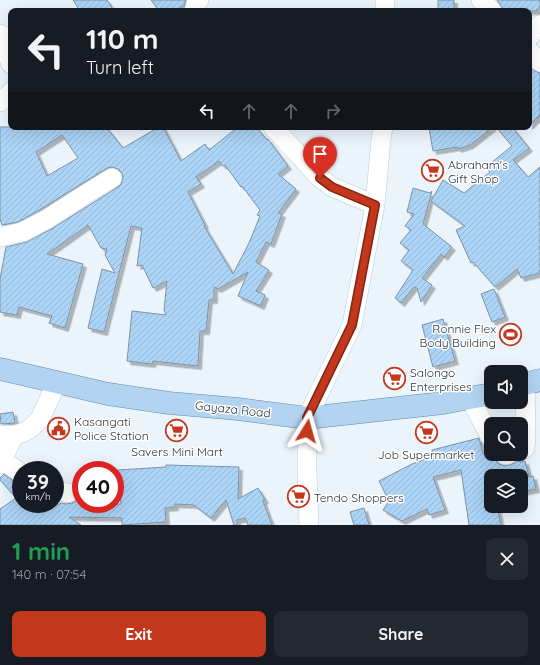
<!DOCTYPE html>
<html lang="en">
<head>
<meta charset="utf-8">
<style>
  :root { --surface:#171b24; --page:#242831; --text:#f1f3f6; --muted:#9ea1a6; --accent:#c3381d }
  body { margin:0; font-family:Quicksand,sans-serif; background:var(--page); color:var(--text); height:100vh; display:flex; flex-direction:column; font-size:15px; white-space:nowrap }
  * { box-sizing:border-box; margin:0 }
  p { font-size:13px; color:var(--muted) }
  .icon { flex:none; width:22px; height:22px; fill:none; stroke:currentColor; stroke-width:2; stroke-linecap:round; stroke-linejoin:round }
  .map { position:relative; height:525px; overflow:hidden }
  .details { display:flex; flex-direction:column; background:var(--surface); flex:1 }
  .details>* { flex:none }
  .hud { position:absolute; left:8px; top:8px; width:524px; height:122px; border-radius:8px; box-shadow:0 4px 16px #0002; background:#171b24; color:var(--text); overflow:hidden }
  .fabs { position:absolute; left:484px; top:365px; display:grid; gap:8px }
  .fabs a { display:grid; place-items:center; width:44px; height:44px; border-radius:8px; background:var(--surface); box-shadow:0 4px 16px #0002; font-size:20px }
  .speed { position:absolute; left:12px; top:461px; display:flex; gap:8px; font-size:20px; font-weight:700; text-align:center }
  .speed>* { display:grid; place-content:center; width:52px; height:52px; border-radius:50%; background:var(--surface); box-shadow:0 4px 16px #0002; line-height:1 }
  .speed small { font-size:10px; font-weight:400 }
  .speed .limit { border:6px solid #d22; background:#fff; color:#111 }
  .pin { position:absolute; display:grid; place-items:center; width:34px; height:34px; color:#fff; margin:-41px -17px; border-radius:50% 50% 50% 0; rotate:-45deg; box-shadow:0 0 4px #0007 }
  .pin .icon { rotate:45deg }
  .me { position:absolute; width:44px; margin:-22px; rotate:8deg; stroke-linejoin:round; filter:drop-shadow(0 0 3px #0008) }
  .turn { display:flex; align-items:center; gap:14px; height:84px; padding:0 12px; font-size:18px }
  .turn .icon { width:52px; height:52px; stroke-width:2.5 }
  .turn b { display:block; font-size:28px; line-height:34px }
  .lanes { display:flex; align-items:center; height:38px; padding:0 12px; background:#0003; justify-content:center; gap:20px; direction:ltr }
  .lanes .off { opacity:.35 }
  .round { display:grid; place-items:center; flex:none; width:42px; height:42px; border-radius:8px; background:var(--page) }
  .summary { display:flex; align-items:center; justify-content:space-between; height:68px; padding:0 12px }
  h1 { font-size:24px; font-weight:700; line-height:30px; color:#1e9e55 }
  .primary-button { display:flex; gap:8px; margin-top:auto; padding:8px 12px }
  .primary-button a { flex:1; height:46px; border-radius:8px; background:var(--accent); color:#fff; font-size:16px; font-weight:700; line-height:46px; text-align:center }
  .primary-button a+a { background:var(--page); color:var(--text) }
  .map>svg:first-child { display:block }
  .building { fill:url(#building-hatch); stroke:#7f92a3; fill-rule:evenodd; filter:url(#shadow) }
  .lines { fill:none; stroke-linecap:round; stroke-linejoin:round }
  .minor-casing { stroke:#b7ccde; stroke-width:20 }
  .major-casing { stroke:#618aab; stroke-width:23 }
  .minor { stroke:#fff; stroke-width:19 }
  .major { stroke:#b2d4f1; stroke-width:22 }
  .route-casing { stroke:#7f2413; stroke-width:10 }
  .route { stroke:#c3381d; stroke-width:7 }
  .labels { text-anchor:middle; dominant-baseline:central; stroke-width:3; stroke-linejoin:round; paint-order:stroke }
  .poi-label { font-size:12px; fill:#2c343b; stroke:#fff; text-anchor:start }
  .street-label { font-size:12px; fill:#2c343b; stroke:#fff }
</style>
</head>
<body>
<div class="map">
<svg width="540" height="525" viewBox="0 0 540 525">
  <defs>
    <pattern id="building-hatch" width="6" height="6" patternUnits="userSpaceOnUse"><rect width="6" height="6" fill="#acd4f7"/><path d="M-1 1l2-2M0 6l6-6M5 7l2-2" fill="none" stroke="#94b7d5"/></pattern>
    <filter id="shadow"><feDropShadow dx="3.5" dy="3.5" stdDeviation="0" flood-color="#0004"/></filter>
  </defs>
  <rect width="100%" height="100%" fill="#ebf4fb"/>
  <!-- building -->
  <path class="building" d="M73,0H107L114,11H80Z
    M151,0H186L184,5L175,11H159Z
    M438,0H454V11H438Z
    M497,0H540V6L536,11H503L502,8Z
    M529,67L537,72L540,73V115L529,126Z
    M0,127H106L123,148L159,127H163L181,161L205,144L209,150L238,127H256L267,140L268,139L288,166L278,174L296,189L278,213L282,214L271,244L266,242L256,262L269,270L256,291L265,295L261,306L238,296L248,272L218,289L214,287V300H209L206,331H200L198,366L153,361L152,364L127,361L132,311L166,315L164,310L167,281L153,288L142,265L137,266L142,228L131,226L104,332L88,328L102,269L115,273L105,255L107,249L101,248L88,225L47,254L83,264L65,328L49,323L52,316L19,307L17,315L0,312V279L6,247L27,242L53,228L118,187L121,184L123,178L122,173L118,169L112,167L107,168L41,209L18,222L2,225L0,219ZM62,135L78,158L47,176L36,152ZM219,161L223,166L225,165L241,187L242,186L260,210L257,215L260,216L249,243L233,274L204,226L205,225L188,192L201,184L196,177Z
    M438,127H493L470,145L458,149L457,147L433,151L429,128Z
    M496,127H512L529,148L513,160L528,177L540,167V273L521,278L517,269L495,287L473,262L471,263L456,230L465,226L431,201L443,180L464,193L490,172L486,167L512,146Z
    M413,188L430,193L432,191L423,224L452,247L444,257L441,254L422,278L432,285L421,302L417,288L414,287L401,303L395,298L413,270L401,261L409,250L400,243L411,230L405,226L414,214L407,212Z
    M494,289L505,317L492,322L481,294Z
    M443,319L455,361L433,367L422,325Z
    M13,412L15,423L1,424L0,414Z
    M479,438L483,454H493L495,460L499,464L505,466L512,464L517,461L522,462L525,461L529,476H491V506H497L501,525H469L461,470L433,477L445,510L429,515L427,509L402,521L383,510L389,501L379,481L412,464L433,456L432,450Z
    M166,465L239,467L238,499L258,488L265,500L263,501L272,525H248L245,518L237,520V525H234L226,500L211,518L194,505L175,504V507L165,508L166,522L122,525V518L69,517L81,525H0V509L16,498L0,480V478L4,474L15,482L21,485V504H60L61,503L66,504L72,503L76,501L79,496V490L77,488L81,485V504H121L118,470L166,467Z
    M533,476L536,489L521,492V478Z
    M364,508L369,525H354L350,512Z"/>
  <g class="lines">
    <defs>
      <path id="minor" d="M385,0V11
        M481,0L492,11
        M194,11L196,4L199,0
        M0,34L11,64
        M529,37L540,25
        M529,51L540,62
        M0,102L10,94L11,92
        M273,127L320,178L332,187L375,205
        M0,237L22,232L47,219L86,194L112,178
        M470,398L491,438
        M0,435H14L22,433L31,428L40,419L57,382
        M521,451L525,448L526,435L525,384
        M504,454L506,455L509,454
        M2,460L21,473
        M0,464L14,435
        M55,490L68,493
        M309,525L307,473V418L352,325L375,205L381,139L383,127"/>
      <path id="major" d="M0,369L108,394L169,403L238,409L307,418L443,403L491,394
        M521,385L540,380"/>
    </defs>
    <!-- minor casing -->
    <use href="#minor" class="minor-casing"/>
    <!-- major casing -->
    <use href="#major" class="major-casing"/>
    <!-- minor -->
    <use href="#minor" class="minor"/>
    <!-- major -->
    <use href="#major" class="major"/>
  </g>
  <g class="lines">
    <defs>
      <path id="route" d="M307,431V418L352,325L375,205L332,187L320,178"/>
    </defs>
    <!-- route casing -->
    <use href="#route" class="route-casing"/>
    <!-- route -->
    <use href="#route" class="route"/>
  </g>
  <!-- icons -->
  <defs>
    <symbol id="supermarket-ring" viewBox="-11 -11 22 22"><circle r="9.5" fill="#fff" stroke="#c3381d" stroke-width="1.5"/><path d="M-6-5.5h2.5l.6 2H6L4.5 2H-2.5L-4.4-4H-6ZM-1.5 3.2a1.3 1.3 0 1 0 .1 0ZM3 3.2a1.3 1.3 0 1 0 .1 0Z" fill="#c3381d"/></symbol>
    <symbol id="stadium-ring" viewBox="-11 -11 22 22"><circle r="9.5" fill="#fff" stroke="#c3381d" stroke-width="1.5"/><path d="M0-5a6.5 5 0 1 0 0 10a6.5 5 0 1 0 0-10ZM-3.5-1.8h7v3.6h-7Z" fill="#c3381d"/></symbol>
    <symbol id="civic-ring" viewBox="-11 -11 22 22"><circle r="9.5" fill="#fff" stroke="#c3381d" stroke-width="1.5"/><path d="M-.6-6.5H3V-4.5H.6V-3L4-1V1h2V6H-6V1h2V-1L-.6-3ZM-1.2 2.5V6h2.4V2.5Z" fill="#c3381d"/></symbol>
  </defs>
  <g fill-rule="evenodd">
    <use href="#supermarket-ring" x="420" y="158" width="25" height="25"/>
    <use href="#stadium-ring" x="498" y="322" width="25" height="25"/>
    <use href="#supermarket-ring" x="382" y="366" width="25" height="25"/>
    <use href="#civic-ring" x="46" y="416" width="25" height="25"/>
    <use href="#supermarket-ring" x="164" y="418" width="25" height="25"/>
    <use href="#supermarket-ring" x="414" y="420" width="25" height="25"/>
    <use href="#supermarket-ring" x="286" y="484" width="25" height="25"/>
  </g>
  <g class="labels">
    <!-- poi labels -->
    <g class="poi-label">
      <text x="448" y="164">Abraham's<tspan x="448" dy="14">Gift Shop</tspan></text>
      <text x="496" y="328" text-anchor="end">Ronnie Flex<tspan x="496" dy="14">Body Building</tspan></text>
      <text x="410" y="372">Salongo<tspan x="410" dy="14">Enterprises</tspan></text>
      <text x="74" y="421">Kasangati<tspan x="74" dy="14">Police Station</tspan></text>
      <text x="177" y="451" text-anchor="middle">Savers Mini Mart</text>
      <text x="426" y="454" text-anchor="middle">Job Supermarket</text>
      <text x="314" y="497">Tendo Shoppers</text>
    </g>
    <!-- street labels -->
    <g class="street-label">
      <text transform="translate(233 409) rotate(6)">Gayaza Road</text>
    </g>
  </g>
</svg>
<div class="fabs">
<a><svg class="icon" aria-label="sound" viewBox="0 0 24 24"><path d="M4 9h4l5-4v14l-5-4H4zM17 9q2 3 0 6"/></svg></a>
<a><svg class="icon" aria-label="search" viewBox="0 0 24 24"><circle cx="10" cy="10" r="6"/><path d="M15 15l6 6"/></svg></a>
<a><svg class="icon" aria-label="layers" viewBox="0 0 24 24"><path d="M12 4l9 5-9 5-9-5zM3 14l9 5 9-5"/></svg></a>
</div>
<div class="speed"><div>39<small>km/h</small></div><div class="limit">40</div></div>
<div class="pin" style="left:320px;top:178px;background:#d93025"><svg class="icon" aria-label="arrive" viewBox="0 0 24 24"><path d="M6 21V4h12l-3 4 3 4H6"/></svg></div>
<svg class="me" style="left:307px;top:431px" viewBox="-20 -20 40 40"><path d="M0-17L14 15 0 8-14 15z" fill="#c3381d" stroke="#fff" stroke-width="4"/></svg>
<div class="hud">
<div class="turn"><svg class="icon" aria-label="left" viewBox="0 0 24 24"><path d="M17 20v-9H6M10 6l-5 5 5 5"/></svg><div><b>110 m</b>Turn left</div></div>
<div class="lanes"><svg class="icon" aria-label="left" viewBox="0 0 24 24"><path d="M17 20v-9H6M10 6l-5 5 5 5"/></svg><svg class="icon off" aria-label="ahead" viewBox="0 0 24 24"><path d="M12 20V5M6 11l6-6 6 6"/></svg><svg class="icon off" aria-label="ahead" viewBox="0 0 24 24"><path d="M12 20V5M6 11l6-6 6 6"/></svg><svg class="icon off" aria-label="right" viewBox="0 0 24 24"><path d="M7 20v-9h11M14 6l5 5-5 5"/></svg></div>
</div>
</div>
<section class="details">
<div class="summary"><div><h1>1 min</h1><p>140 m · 07:54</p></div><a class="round"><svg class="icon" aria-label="close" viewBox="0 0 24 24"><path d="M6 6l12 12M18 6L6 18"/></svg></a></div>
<div class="primary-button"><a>Exit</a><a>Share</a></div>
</section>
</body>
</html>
